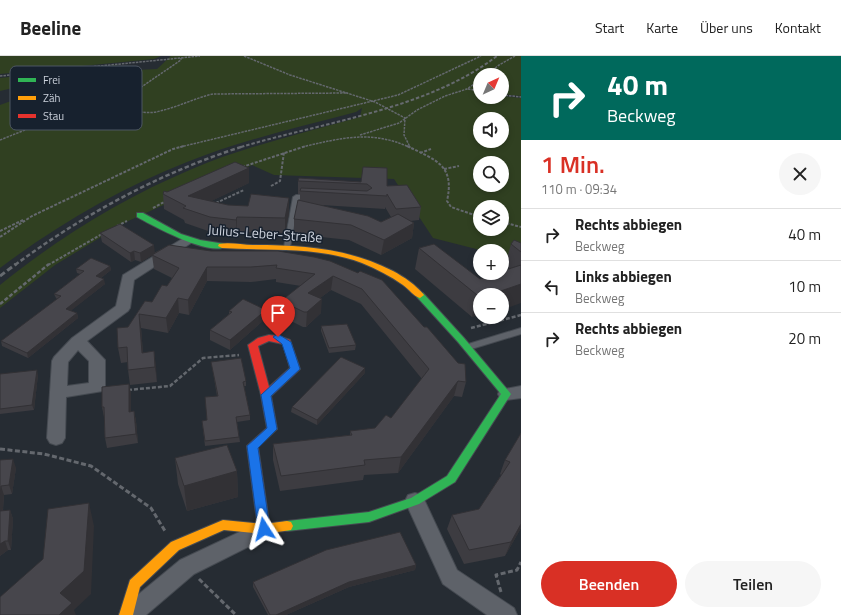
<!DOCTYPE html>
<html lang="de">
<head>
<meta charset="utf-8">
<style>
  :root { --surface:#fff; --page:#f6f6f6; --text:#222; --muted:#767676; --line:#e0e0e0; --accent:#d93025 }
  body { margin:0; font-family:"Titillium Web",sans-serif; background:var(--page); color:var(--text); height:100vh; display:flex; flex-direction:column; font-size:15px; white-space:nowrap }
  * { box-sizing:border-box; margin:0 }
  p { font-size:13px; color:var(--muted) }
  .icon { flex:none; width:22px; height:22px; fill:none; stroke:currentColor; stroke-width:2; stroke-linecap:round; stroke-linejoin:round }
  .map { position:relative; flex:1; overflow:hidden }
  .drawer { display:flex; flex-direction:column; background:var(--surface); width:320px }
  .drawer>* { flex:none }
  .banner { background:#00695c; color:#fff; overflow:hidden }
  .needle { width:26px; rotate:44deg }
  .tools { position:absolute; left:473px; top:12px; display:grid; gap:8px }
  .tools a { display:grid; place-items:center; width:36px; height:36px; border-radius:50%; background:var(--surface); box-shadow:0 2px 6px #0003; font-size:20px }
  .pin { position:absolute; display:grid; place-items:center; width:34px; height:34px; color:#fff; margin:-41px -17px; border-radius:50% 50% 50% 0; rotate:-45deg; box-shadow:0 0 4px #0007 }
  .pin .icon { rotate:45deg }
  .me { position:absolute; width:44px; margin:-22px; rotate:351deg; stroke-linejoin:round; filter:drop-shadow(0 0 3px #0008) }
  .turn { display:flex; align-items:center; gap:14px; height:84px; padding:0 20px; font-size:18px }
  .turn .icon { width:52px; height:52px; stroke-width:2.5 }
  .turn b { display:block; font-size:28px; line-height:34px }
  .round { display:grid; place-items:center; flex:none; width:42px; height:42px; border-radius:21px; background:var(--page) }
  .overview { display:flex; align-items:center; justify-content:space-between; height:68px; padding:0 20px }
  h1 { font-size:24px; font-weight:600; line-height:30px; color:var(--accent) }
  .primary-button { display:flex; gap:8px; margin-top:auto; padding:8px 20px }
  .primary-button a { flex:1; height:46px; border-radius:24px; background:var(--accent); color:#fff; font-size:16px; font-weight:600; line-height:46px; text-align:center }
  .primary-button a+a { background:var(--page); color:var(--text) }
  ul { padding:0; list-style:none }
  li { display:flex; align-items:center; gap:12px; height:52px; padding:0 20px; border-top:1px solid var(--line) }
  li div { flex:1 }
  li b { display:block; font-size:15px }
  li em { font-style:normal }
  header { display:flex; align-items:center; gap:24px; box-sizing:border-box; height:56px; padding:0 20px; background:var(--surface); border-bottom:1px solid var(--line) }
  header strong { font-size:19px }
  nav { display:flex; gap:22px; margin-inline-start:auto; font-size:14px }
  main { display:flex; flex:1; min-height:0 }
  .map>svg:first-child { display:block }
  .green { fill:#304021; fill-rule:evenodd }
  .lines { fill:none; stroke-linecap:round; stroke-linejoin:round }
  .lane-casing { stroke:#454a51; stroke-width:2 }
  .street-casing { stroke:#454a51; stroke-width:2 }
  .fast-casing { stroke:#454a51; stroke-width:2 }
  .slow-casing { stroke:#454a51; stroke-width:2 }
  .jam-casing { stroke:#454a51; stroke-width:2 }
  .path-far3 { stroke:#64686e; stroke-width:1.5; stroke-dasharray:2.5 1; stroke-linecap:butt }
  .path-far2 { stroke:#64686e; stroke-width:2; stroke-dasharray:3 1.5; stroke-linecap:butt }
  .path-far1 { stroke:#64686e; stroke-width:2.5; stroke-dasharray:4 2; stroke-linecap:butt }
  .path { stroke:#64686e; stroke-width:3; stroke-dasharray:5 2.5; stroke-linecap:butt }
  .lane { fill:#5e6269; fill-rule:evenodd }
  .street { fill:#5e6269; fill-rule:evenodd }
  .fast { fill:#30b455; fill-rule:evenodd }
  .slow { fill:#ff9f0a; fill-rule:evenodd }
  .jam { fill:#e5322d; fill-rule:evenodd }
  .rail-far2 { stroke:#666a6f; stroke-width:2; stroke-dasharray:3.5 2; stroke-linecap:butt }
  .rail-far1 { stroke:#666a6f; stroke-width:2.5; stroke-dasharray:4.5 2.5; stroke-linecap:butt }
  .rail { stroke:#666a6f; stroke-width:3; stroke-dasharray:6 3; stroke-linecap:butt }
  .wall { fill:#3d3c41; fill-rule:evenodd }
  .shaded-wall { fill:#323135 }
  .building { fill:#47464c; stroke:#323135 }
  .route { fill:#1a73e8; stroke:#114b97 }
  .labels { text-anchor:middle; dominant-baseline:central; stroke-width:3; stroke-linejoin:round; paint-order:stroke }
  .street-label { font-size:14px; fill:#ccd2dc; stroke:#17212e }
  .key { fill:#17212e; stroke:#4d5662; stroke-width:1 }
  .key-label { font-size:11px; fill:#ccd2dc }
</style>
</head>
<body>
<header>
<strong>Beeline</strong>
<nav><a>Start</a><a>Karte</a><a>Über uns</a><a>Kontakt</a></nav>
</header>
<main>
<div class="map">
<svg width="521" height="559" viewBox="0 0 521 559">
  <rect width="100%" height="100%" fill="#262c33"/>
  <!-- green -->
  <path class="green" d="M0,0H161L154,3L0,18Z
    M171,0H521V40L502,38V19H480V35H474L480,36V41L502,40L521,42V204L502,200V195H484L433,182L394,123L274,119L252,109L126,166L55,209L0,252V229C58,182 123,142 192,113C246,90 304,77 360,61L362,52L356,56C299,71 242,84 187,106C121,132 57,169 0,212V49L22,41L13,32L0,35V22L118,9L98,16L157,13ZM480,63H502V85H480ZM480,107H502V129H480ZM480,151H502V173H480Z"/>
  <g class="lines">
    <defs>
      <path id="lane" d="M296,139H310L313,141L310,143H299L290,191L287,193L284,191L293,141Z
        M521,272V278L468,294L464,291L465,289Z"/>
      <path id="street" d="M187,180L193,184L191,187L134,224L130,252L128,255L87,285L105,304V331L103,335L66,341L65,382L62,387L56,389L50,387L47,382L52,305L54,301L72,282L116,250L123,219ZM78,294L89,305V327L67,330L68,306Z
        M521,330V342L506,344L500,342L498,338L500,334Z
        M415,437L422,439L457,514L514,552L517,559H487L443,528L405,445L408,439Z
        M261,466L268,469L271,475L268,481L194,518L146,559H119L122,552L180,504Z"/>
      <path id="fast" d="M137,157H143L181,178L200,184L225,188L226,190C212,202 151,169 137,161Z
        M420,236L423,237L464,282L511,338L455,426L419,448L369,466L287,475L283,474L281,470L283,466L287,465L369,456L411,442L447,420L501,338L458,286L417,241L416,239Z"/>
      <path id="slow" d="M219,188C230,186 242,189 253,189C302,189 348,192 393,215C404,221 416,229 424,239L420,242C413,240 409,233 403,229C390,220 377,213 362,207C317,190 270,195 222,192L218,190Z
        M223,464L264,468L287,465L291,466L293,470L291,474L264,478L224,474L179,494L140,531L133,559H119L130,524L171,486Z"/>
      <path id="jam" d="M269,279L278,280L290,284L300,313L271,340L277,373L258,391L270,473L268,477L264,478L260,477L258,473L247,390L267,372L261,339L248,289L258,282ZM269,285L283,288L290,312L269,331L258,290Z"/>
    </defs>
    <!-- lane casing -->
    <use href="#lane" class="lane-casing"/>
    <!-- street casing -->
    <use href="#street" class="street-casing"/>
    <!-- fast casing -->
    <use href="#fast" class="fast-casing"/>
    <!-- slow casing -->
    <use href="#slow" class="slow-casing"/>
    <!-- jam casing -->
    <use href="#jam" class="jam-casing"/>
    <!-- path-far3 -->
    <path class="path-far3" d="M244,0L290,19L375,46L405,62L404,79L410,91
      M487,19L499,9L515,0
      M0,20L200,0
      M468,33L480,35
      M502,39L521,41
      M106,47C121,52 145,60 160,55C178,51 195,42 213,38L348,37
      M360,79L399,67L417,54L445,40L467,33L480,24
      M0,84L45,66L131,38L181,4V2
      M180,91L398,39L481,0
      M302,91C341,82 371,74 409,91"/>
    <!-- path-far2 -->
    <path class="path-far2" d="M407,90C436,104 455,109 447,145L451,151L480,161
      M409,90L410,92
      M420,97L431,93
      M242,111L306,90
      M444,113L459,110
      M271,130L280,125L284,96
      M216,147L244,134
      M153,152L166,145
      M502,166L521,171
      M117,170L127,165
      M0,175L23,164
      M0,181L32,160L173,93L184,90
      M48,209L102,178"/>
    <!-- path-far1 -->
    <path class="path-far1" d="M0,248L49,208
      M471,272L521,259
      M128,334L170,330L203,302L239,299"/>
    <!-- path -->
    <path class="path" d="M0,393L44,398L91,410L151,452L165,475
      M199,523L236,559
      M501,536L496,519L517,514L521,506"/>
    <!-- lane -->
    <use href="#lane" class="lane"/>
    <!-- street -->
    <use href="#street" class="street"/>
    <!-- fast -->
    <use href="#fast" class="fast"/>
    <!-- slow -->
    <use href="#slow" class="slow"/>
    <!-- jam -->
    <use href="#jam" class="jam"/>
    <!-- rail-far2 -->
    <path class="rail-far2" d="M241,91C324,66 428,53 497,0"/>
    <!-- rail-far1 -->
    <path class="rail-far1" d="M15,209C84,158 162,116 244,90"/>
    <!-- rail -->
    <path class="rail" d="M0,220L16,208"/>
  </g>
  <!-- wall -->
  <path class="wall" d="M298,125L361,126L387,130L421,151L419,164L410,165L414,167L412,182L381,199L349,184L294,178V163L300,144V138H298ZM321,149L385,153V151L391,161L381,166Z
    M249,127L211,145L228,149L289,157L285,177L237,176V179L211,176L185,167L184,164L164,153L163,138L167,136Z
    M100,177L154,189V197L169,189L358,217L466,326L462,341L454,340L398,417L364,419L363,424L280,435L273,404V388L350,379V375L375,372L391,362L422,323L361,248L331,234L320,242L321,257L306,271H303L281,260V245L301,230L276,226V223L251,226L207,225L189,259L179,257L168,277L141,272L143,297L154,295L157,326L130,329L128,314V306L121,307L118,292L128,271L145,245L152,246L167,230L172,222L154,213L152,199L141,206L135,204L131,206L102,186Z
    M521,187V247L502,239H480V258L472,261L415,213L419,192L480,223L510,213L505,209L511,188Z
    M110,210L111,214L101,222L105,228L70,255L77,257L78,262L28,302L2,290L1,285L57,243L56,242L54,238L80,218L77,217L76,213Z
    M266,254L265,263L230,294L210,284V274L229,258V255Z
    M321,270L356,289L355,294L329,297L321,275Z
    M211,306L246,325V330H244L250,359V364L237,366L240,386L205,390L202,365L207,364L217,340L212,310Z
    M365,317L317,369L291,356L292,351Z
    M0,318L38,319L34,354L0,358Z
    M129,328L131,338V356L134,355L136,365L138,387L107,392L105,382L104,361L102,351Z
    M521,377V472L505,500L464,508L447,473L452,459L479,453L501,419L500,418L505,404Z
    M175,402L237,415L238,441L187,455L178,428Z
    M0,404L16,412L12,438L4,439L3,455L10,454L13,463L11,494H8L0,500Z
    M416,509L415,514L349,531L286,559H268L253,531V526Z"/>
  <!-- shaded-wall -->
  <path class="shaded-wall" d="M249,112V127L191,155L188,140Z
    M289,142V157L285,177V162Z
    M237,161V179L236,164Z
    M414,167L412,182L381,199L384,184Z
    M154,189L155,198L141,206L140,197Z
    M134,195L135,204L131,206L130,197Z
    M110,210L111,214L97,225L96,220Z
    M207,211V225L189,259L188,244Z
    M333,220L331,234L308,251V237Z
    M104,223L105,228L67,258L66,253Z
    M521,228V247L502,254V239H494L495,237Z
    M491,235L490,239H480V258L472,261L477,239Z
    M178,242L179,257L168,277L166,262Z
    M322,243L321,257L306,271L307,256Z
    M266,254L265,263L230,294V284Z
    M77,257L78,262L28,302L27,297Z
    M139,258L141,272L144,312L142,297Z
    M154,295L156,310L157,326L155,311Z
    M365,312V317L317,369V364Z
    M37,314L38,319L34,354L32,349Z
    M458,325L454,340L398,417L401,401Z
    M129,328L131,338V366L129,356Z
    M134,355L136,365L138,387L136,378Z
    M13,403L16,412L12,438L9,429Z
    M237,415L238,441L187,455L184,430Z
    M1,430L4,439L2,464L0,460V439Z
    M89,447L94,470L91,538L74,554L76,559H59L60,537Z
    M10,454L13,463L11,494L8,485Z
    M521,468V472L505,500L511,486Z
    M5,485L8,494L0,500V488Z
    M416,509L415,514L349,531L286,559H276L349,526Z"/>
  <!-- building -->
  <path class="building" d="M235,106L249,112L188,140L228,149L248,150L251,138L289,142L285,162L237,161L236,164L210,161L183,152L186,150L163,138L164,135L167,136Z
    M363,111L387,112V130L407,129L421,151L396,153L387,138V140L300,135L301,132L367,135L372,132L367,128L298,125L299,122L361,126Z
    M298,144L368,160L381,166L398,158L414,167L384,184L351,169L294,163Z
    M120,168L154,189L140,197L134,195L130,197L100,177Z
    M514,184L521,187V196L511,188Z
    M434,188L480,223L497,217H502V215L521,209V228L495,237L491,235L477,239L419,192Z
    M169,189L211,195H278L314,201L330,205L358,217L360,215L382,224L424,271H427L458,307L465,308L466,326L458,325L401,401L364,404L365,409L281,420L273,388L352,379L350,375L375,372L386,359L391,362L429,313L362,233L333,220L308,237L322,243L307,256H304L281,245L315,218L276,212L277,209L251,211H207L188,244L178,242L166,262L139,258L142,297L154,295L155,311L128,314L127,291L118,292L117,272L128,271L145,245L152,246L162,229L167,230L179,212L152,199Z
    M91,202L110,210L96,220L104,223L66,253L77,257L27,297L1,285L61,240L54,238L84,215L76,213Z
    M243,243L266,254L230,284L210,274L232,256L229,255Z
    M347,268L356,289L329,292L321,270Z
    M341,301L365,312L317,364L292,351Z
    M241,302L246,325L243,326L250,359L236,361L239,381L205,385L202,365L207,364L205,341L218,340L211,306Z
    M37,314L32,349L0,353V318Z
    M129,328V356L134,355L136,378L105,382L104,351H102V331Z
    M521,377V468L511,486L469,494L452,459L479,453L510,406L505,404Z
    M227,389L237,415L184,430L175,402Z
    M13,403L9,429L1,430L0,439V404Z
    M89,447L84,515L60,537L72,547L59,559H0V541L43,503L48,453Z
    M10,454L8,485H5L0,488V455Z
    M400,476L416,509L349,526L276,559H270L253,526L326,494Z"/>
  <!-- route -->
  <path class="route" d="M278,278L291,286L300,313L271,340L277,373L258,392L270,473L269,477L264,479L260,477L258,473L247,390L267,372L261,339L290,312L282,288L273,281Z"/>
  <g class="labels">
    <!-- street labels -->
    <g class="street-label">
      <text transform="translate(265 177) rotate(4)">Julius-Leber-Straße</text>
    </g>
  </g>
  <!-- legend -->
  <rect x="10" y="10" width="132" height="64" rx="6" class="key"/>
  <rect x="18" y="22" width="18" height="4" fill="#30b455"/>
  <rect x="18" y="40" width="18" height="4" fill="#ff9f0a"/>
  <rect x="18" y="58" width="18" height="4" fill="#e5322d"/>
  <g class="key-label">
    <text x="43" y="28">Frei</text>
    <text x="43" y="46">Zäh</text>
    <text x="43" y="64">Stau</text>
  </g>
</svg>
<div class="tools">
<a><svg class="needle" viewBox="-14 -14 28 28"><path d="M0-13l5 13h-10z" fill="#e53935"/><path d="M0 13l5-13h-10z" fill="#767676"/></svg></a>
<a><svg class="icon" aria-label="sound" viewBox="0 0 24 24"><path d="M4 9h4l5-4v14l-5-4H4zM17 9q2 3 0 6"/></svg></a>
<a><svg class="icon" aria-label="search" viewBox="0 0 24 24"><circle cx="10" cy="10" r="6"/><path d="M15 15l6 6"/></svg></a>
<a><svg class="icon" aria-label="layers" viewBox="0 0 24 24"><path d="M12 4l9 5-9 5-9-5zM3 14l9 5 9-5"/></svg></a>
<a>+</a>
<a>−</a>
</div>
<div class="pin" style="left:278px;top:281px;background:#d93025"><svg class="icon" aria-label="arrive" viewBox="0 0 24 24"><path d="M6 21V4h12l-3 4 3 4H6"/></svg></div>
<svg class="me" style="left:264px;top:473px" viewBox="-20 -20 40 40"><path d="M0-17L14 15 0 8-14 15z" fill="#1a73e8" stroke="#fff" stroke-width="4"/></svg>
</div>
<section class="drawer">
<div class="banner">
<div class="turn"><svg class="icon" aria-label="right" viewBox="0 0 24 24"><path d="M7 20v-9h11M14 6l5 5-5 5"/></svg><div><b>40 m</b>Beckweg</div></div>
</div>
<div class="overview"><div><h1>1 Min.</h1><p>110 m · 09:34</p></div><a class="round"><svg class="icon" aria-label="close" viewBox="0 0 24 24"><path d="M6 6l12 12M18 6L6 18"/></svg></a></div>
<ul>
<li><svg class="icon" aria-label="right" viewBox="0 0 24 24"><path d="M7 20v-9h11M14 6l5 5-5 5"/></svg><div><b>Rechts abbiegen</b><p>Beckweg</p></div><em>40 m</em></li>
<li><svg class="icon" aria-label="left" viewBox="0 0 24 24"><path d="M17 20v-9H6M10 6l-5 5 5 5"/></svg><div><b>Links abbiegen</b><p>Beckweg</p></div><em>10 m</em></li>
<li><svg class="icon" aria-label="right" viewBox="0 0 24 24"><path d="M7 20v-9h11M14 6l5 5-5 5"/></svg><div><b>Rechts abbiegen</b><p>Beckweg</p></div><em>20 m</em></li>
</ul>
<div class="primary-button"><a>Beenden</a><a>Teilen</a></div>
</section>
</main>
</body>
</html>
